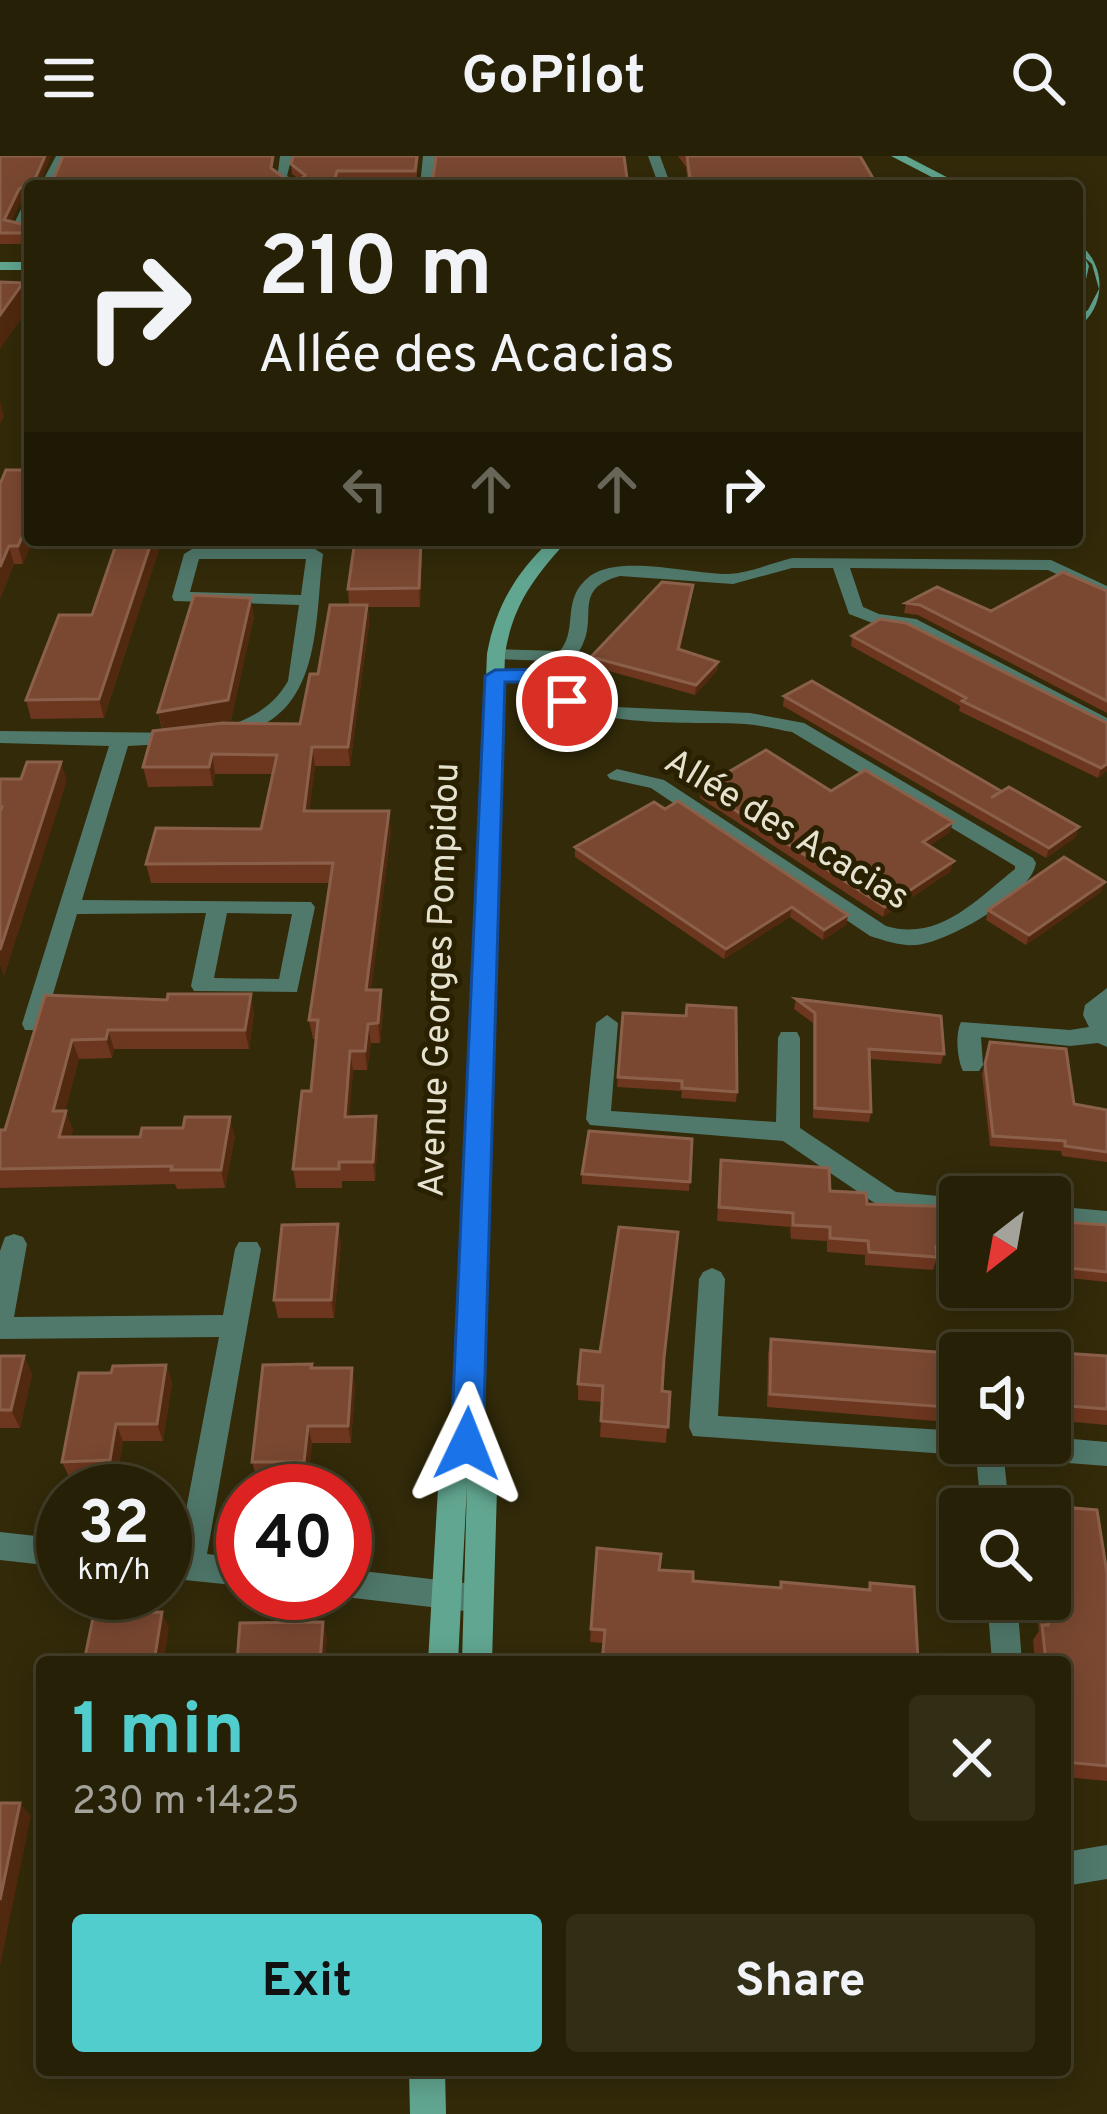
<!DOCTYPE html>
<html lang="en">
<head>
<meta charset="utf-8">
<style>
  :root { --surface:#262007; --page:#322d15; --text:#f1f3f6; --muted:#a4a39b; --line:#423e28; --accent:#52cdce }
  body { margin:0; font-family:Overpass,sans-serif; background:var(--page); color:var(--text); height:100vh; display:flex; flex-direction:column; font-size:45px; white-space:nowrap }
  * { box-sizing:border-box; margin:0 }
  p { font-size:39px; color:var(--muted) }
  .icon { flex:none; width:66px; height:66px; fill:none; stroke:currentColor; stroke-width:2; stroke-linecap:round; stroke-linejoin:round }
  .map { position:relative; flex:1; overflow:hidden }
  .side { position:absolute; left:36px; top:1500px; width:1035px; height:420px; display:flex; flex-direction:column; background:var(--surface); border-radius:12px; box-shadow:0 6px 30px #0003,0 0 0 3px var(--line) }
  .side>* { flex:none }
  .hud { position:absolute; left:24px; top:24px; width:1059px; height:366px; border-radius:12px; box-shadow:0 6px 30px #0003,0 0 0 3px var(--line); background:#262007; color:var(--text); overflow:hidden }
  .needle { width:78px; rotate:211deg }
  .tools { position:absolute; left:939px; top:1020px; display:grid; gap:24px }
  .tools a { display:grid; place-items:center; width:132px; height:132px; border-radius:12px; background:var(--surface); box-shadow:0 6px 30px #0003,0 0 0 3px var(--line); font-size:60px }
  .speed { position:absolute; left:36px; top:1308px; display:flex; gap:24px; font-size:60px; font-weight:700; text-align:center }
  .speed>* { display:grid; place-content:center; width:156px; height:156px; border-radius:50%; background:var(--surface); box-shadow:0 6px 30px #0003,0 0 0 3px var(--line); line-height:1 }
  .speed small { font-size:30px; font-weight:400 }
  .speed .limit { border:18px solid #d22; background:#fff; color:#111 }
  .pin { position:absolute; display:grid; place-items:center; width:102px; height:102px; color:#fff; margin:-51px; border:6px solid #fff; border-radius:50%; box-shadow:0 3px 12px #0007 }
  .me { position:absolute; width:132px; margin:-66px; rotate:2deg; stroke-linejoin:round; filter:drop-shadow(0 0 9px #0008) }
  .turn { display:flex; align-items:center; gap:42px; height:252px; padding:0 36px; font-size:54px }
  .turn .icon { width:156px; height:156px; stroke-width:2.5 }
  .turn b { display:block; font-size:84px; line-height:102px }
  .lanes { display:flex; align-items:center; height:114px; padding:0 36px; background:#0003; justify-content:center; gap:60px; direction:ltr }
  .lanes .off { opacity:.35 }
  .round { display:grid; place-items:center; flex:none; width:126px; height:126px; border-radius:12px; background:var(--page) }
  .headline { display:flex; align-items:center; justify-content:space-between; height:204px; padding:0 36px }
  h1 { font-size:72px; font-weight:700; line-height:90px; color:var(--accent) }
  .primary-button { display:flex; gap:24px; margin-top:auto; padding:24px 36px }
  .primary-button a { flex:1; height:138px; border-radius:12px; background:var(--accent); color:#111; font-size:48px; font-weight:700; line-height:138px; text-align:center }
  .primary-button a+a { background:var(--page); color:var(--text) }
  header { display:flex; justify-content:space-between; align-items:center; height:156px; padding:0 36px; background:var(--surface); font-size:54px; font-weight:700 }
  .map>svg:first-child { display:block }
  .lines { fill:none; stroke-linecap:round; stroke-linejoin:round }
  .street { fill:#50796b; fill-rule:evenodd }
  .secondary { fill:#61a690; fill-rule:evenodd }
  .wall { fill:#6d361e }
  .shaded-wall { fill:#50290e }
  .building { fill:#7a4831; stroke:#8b604a; stroke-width:3 }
  .route { fill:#1a73e8; stroke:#114b97; stroke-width:3 }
  .labels { text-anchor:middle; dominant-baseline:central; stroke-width:10; stroke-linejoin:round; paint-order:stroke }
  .street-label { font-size:36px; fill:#e6e2d0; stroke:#282001 }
</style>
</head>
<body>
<header><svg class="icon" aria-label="menu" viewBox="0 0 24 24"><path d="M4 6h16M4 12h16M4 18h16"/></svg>GoPilot<svg class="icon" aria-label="search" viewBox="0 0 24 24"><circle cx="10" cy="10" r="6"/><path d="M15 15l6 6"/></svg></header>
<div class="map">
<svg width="1107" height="1958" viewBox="0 0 1107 1958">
  <rect width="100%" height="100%" fill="#322a09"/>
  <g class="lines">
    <!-- street -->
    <path class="street" d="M56,0H68L52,30H40Z
      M280,0H292L287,20L302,30H288L277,23Z
      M423,0H435L432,30H420Z
      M648,0H660L671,30H659Z
      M30,43V57L23,67H30V75L11,74L24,47Z
      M315,393L323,398C315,460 322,546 254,573C242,578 230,582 217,581V573C247,565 272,553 288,525L299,449L174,445L172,441L184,398L192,393ZM199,403H306L301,439L190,436Z
      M792,402L1051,404L1107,430V442L1048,414L850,412L863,451L879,458L916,463L1107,562V575L906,472L875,468L849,458L833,412H792L733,428L620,420C572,433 598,459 582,490C577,501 565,511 557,521L560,530L573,541L615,551L750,557L804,567L1033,702L1036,707C1032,738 947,787 916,789C900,790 886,785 870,780L651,632L610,623L607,619L617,613L664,624L886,770C939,786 976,744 1015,713V710L792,576C776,573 760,569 745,568C699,565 558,575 540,525H495L486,520L495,515H543L551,505L496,503L487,498L496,493L560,495C579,472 560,443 590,420C619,398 693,418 728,418C749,417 772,407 792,402Z
      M0,575L190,577V585L183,587L128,590L82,744L311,746L315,751L297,836L194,835L191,830L206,757L77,758L44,868L41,874H25L22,868L109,590L0,587ZM227,757L292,758L279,823L214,822Z
      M1107,832V891L1098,887L1070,890L981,881L983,909L979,915H963C957,903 955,878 961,866L1070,874L1089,871L1083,859L1085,849Z
      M607,859L618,867L611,955L776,966L778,882L781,876H797L800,882V972L896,1036L960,1042V1062L882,1052L783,985L590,969L586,963L596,867Z
      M1050,1050L1107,1055V1075L1050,1070Z
      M14,1078L23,1081L27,1088L14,1161L223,1159L235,1093L239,1086H257L261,1093L207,1398L243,1402V1430L165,1422V1394L178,1396L219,1181L0,1183V1095L5,1081Z
      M712,1112L721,1116L725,1123L718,1260L960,1275V1287H1050V1281L1107,1286V1310L1004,1302L1009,1353H981L976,1300L693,1280L689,1271L699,1123L703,1116Z
      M0,1376L63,1383V1411L0,1404Z
      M345,1413L465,1427L476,1431L480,1441L476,1451L465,1455L345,1441L335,1437H345Z
      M987,1443H1017L1022,1506H992Z
      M1107,1689V1723L1065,1730V1696Z"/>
    <!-- secondary -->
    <path class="secondary" d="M891,0H906L964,30H949Z
      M1077,86C1107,108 1107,151 1077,172V162L1088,154L1099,133L1092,108L1085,102L1089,110L1083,136L1077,140Z
      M0,106H30V114H0Z
      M551,384H568C535,420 513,448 505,498L481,1288L497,1333L492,1506H462L467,1329L458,1506H428L438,1332L453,1288L487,498C495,452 516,416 551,384Z
      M409,1914H445L446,1958H410Z"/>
  </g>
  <!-- wall -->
  <path class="wall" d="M0,0L42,22L274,14L287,24H300L292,18L291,8L419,0L416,26L338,25L337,30H30V39L22,43L11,65L27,69L30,66V88H0Z
    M678,0H860L877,29L913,30H688L686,11Z
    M6,314L23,408H14L0,443V328Z
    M112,384H162L104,562L31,563L26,544L92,459L113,396Z
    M422,384L420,451H368L369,468L350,610H315L309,655L391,674L371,834L383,854L380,887H371L367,914H353L349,961L376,960L378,979L375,1025H342V1032H296L293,1013L311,935L316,883H313L309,864L330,727H151L146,708L261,673L273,618H215L213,630L148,631L143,611L162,574L158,556L254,460L231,564L181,572L300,568L318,518L349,449L348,433Z
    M1107,435V557L918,459L904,457L906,447L991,455Z
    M692,439L680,494L718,506L717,515L695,539L591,510V501Z
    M852,480L1107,615L1098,622L959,555L960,550L851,490Z
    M784,540L1076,681L1046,702L783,550Z
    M701,632L831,635L950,676L929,690L951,715L883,761L700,642Z
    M575,691L848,759L846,769L823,784L790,761L724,803L575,701Z
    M1101,736L1026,789L986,764L988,754Z
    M45,839L254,857L249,893H114L112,902L79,903L65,955L73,974L71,981L235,980L225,1032L177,1033L175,1028L0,1032V974H5Z
    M796,843L944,898L941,908L869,903L871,956L869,966L813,962V867L794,853Z
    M623,857L737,936L736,946L681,942L682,935L617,931Z
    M990,886L1074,948L1107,954V1006L1062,1000L1061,995L990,990L982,918Z
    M692,983L689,1035L582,1028V1018Z
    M721,1004L830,1035L867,1048L960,1051V1107L936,1105L933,1114L865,1109V1099L827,1096V1085L791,1083L790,1071L717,1065Z
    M1050,1065L1107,1069V1126L1050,1120Z
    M341,1087L334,1162H278L274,1144Z
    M771,1183L960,1198V1267L767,1251L768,1197Z
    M1062,1197L1107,1200V1269L1062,1265L1055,1213Z
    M0,1200H24L32,1218L20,1272H0Z
    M664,1206L662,1235L670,1236L666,1287L600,1281L602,1246L578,1244V1228Z
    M166,1209L172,1227L163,1285H123L117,1321L70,1323L62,1306L111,1217Z
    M312,1212L355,1230L351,1287H312L308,1323H257L252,1306Z
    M1026,1348L1097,1354L1107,1417V1625L1065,1621V1506H1035L1033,1484L1039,1475L1035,1443H1050V1353H1024Z
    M597,1392L693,1425L779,1432L781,1426L868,1434L870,1427L918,1504L917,1506H602L604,1487L590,1486Z"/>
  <!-- shaded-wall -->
  <path class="shaded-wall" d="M45,0H51L39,30L35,23Z
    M28,28L30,39L22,43L7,75L4,64L19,33Z
    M23,127L29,152L0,193V159Z
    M0,244L4,261L0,268Z
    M30,364V384H34L23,408L18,390Z
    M152,384H162L104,562L99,543Z
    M421,384H422L420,451L419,432Z
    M9,390L14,408L0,443V411Z
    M251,442L254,460L231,564L163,575L158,556Z
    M367,449L369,468L350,610L348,591Z
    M718,506L717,515L695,539L696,529Z
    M312,591L315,610L307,674L304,655Z
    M212,598L215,618L213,630L209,611Z
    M61,606L67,625L4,821L0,809V794Z
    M1107,608V615L1098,622L1101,612Z
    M389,655L391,674L369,854L366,834Z
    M953,666L950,676L920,696L923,686Z
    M1079,671L1076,681L1046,702L1049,692Z
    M954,705L951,715L883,761L885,751Z
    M1105,726L1101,736L1026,789L1029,779Z
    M792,751L790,761L724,803L726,793Z
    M848,759L846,769L823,784L824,774Z
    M381,834L383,854L380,887L378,867Z
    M251,838L254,857L249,893L245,874Z
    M368,868L371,887L367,914L365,895Z
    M108,874L114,893L112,902L106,883Z
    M72,884L79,903L60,974L53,955Z
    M350,895L353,914L348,980L345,961Z
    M66,955L73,974L66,1000L59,981Z
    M376,960L378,979L375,1025L373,1006Z
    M230,961L235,980L225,1032L221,1014Z
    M338,1068L341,1087L334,1162L331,1144Z
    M24,1200L32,1218L20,1272L11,1254Z
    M166,1209L172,1227L163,1285L157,1268Z
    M352,1212L355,1230L351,1287L348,1270Z
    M116,1268L123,1285L117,1321L110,1304Z
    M308,1270L312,1287L308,1323L304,1306Z
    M162,1456L169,1472L164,1506H154Z
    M323,1466L327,1482L325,1506H320Z
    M20,1647L31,1660L0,1810V1744Z"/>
  <!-- building -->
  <path class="building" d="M0,0H45L35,23L54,22L63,0H273L271,12L287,24H301L305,19L291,8L293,0H417L415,15H337L333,30H30L28,28L19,33L4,64L27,69L30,66V77H0Z
    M436,0H624L628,30H432Z
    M687,0H860L877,29L913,30H691Z
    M0,126L23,127L0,159Z
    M6,314H30V364L18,390H9L0,411V328Z
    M112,384H152L99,543L26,544L59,459H92L117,386H111Z
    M355,384H421L419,432L348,433Z
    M1063,416L1107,435V545L920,449L906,447L937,431L991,455Z
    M662,426L693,429L678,493L718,506L696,529L591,501Z
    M194,439L251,442L228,544L158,556Z
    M330,449H367L348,591H312L304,655H389L366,834H381L378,867L368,868L365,895H350L345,961L376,960L373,1006H339V1013H293L302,935H311L318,864H309L333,707L146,708L156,672L261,673L277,599L212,598L209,611H143L153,575L223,567L300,568L310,518H318Z
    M880,463L906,467L1107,567V608L1101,612L962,545L966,542L852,480Z
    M812,525L1001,635L991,642L1009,631L1079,671L1049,692L784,540Z
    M766,594L831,635L865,614L953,666L923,686L954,705L885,751L701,632Z
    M27,606H61L0,794V656L2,651H0V623H21Z
    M678,645L848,759L824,774L792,751L726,793L575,691L654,646L665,653Z
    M1064,701L1105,726L1029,779L988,754Z
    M168,838H251L245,874H108L106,883L72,884L53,955H66L59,981H140L142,972H183L185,961H230L221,1014H171L172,1010L0,1013V974H5L45,839L167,844Z
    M796,843L941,860L944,898L869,893L871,956L815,952V857Z
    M687,849L736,852L737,936L682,932V925L618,921L623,857L686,860Z
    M990,886L1066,893L1074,948L1107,954V996L1065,990V985L993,980L985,908Z
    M589,975L692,983L690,1026L582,1018Z
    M721,1004L829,1012L830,1035L866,1037L867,1048L960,1051V1093L936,1091L937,1101L869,1096L868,1085L830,1082V1071L793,1069V1057L719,1051Z
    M1050,1065L1107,1069V1116L1050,1110Z
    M338,1068L331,1144H274L282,1069Z
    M619,1071L678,1076L664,1202L662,1235L670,1236L668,1271L601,1265L603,1230L578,1228L581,1194L600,1196Z
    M771,1183L960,1198V1252L770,1238Z
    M1062,1197L1107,1200V1253L1070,1250Z
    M0,1200H24L11,1254H0Z
    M312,1208L311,1212H352L348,1270H308L304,1306H252L263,1209Z
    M166,1209L157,1268H116L110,1304L62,1306L79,1217H111L113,1210Z
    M1026,1348L1097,1354L1107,1417V1610L1065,1606V1506H1046L1042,1469H1048L1046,1443H1050V1353H1027Z
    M597,1392L661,1398L659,1414L693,1416V1425L781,1432V1426L870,1434V1427L914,1431L918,1504L895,1502V1506H602L605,1474L591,1473Z
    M162,1456L154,1506H84L94,1457Z
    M323,1466L320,1506H237L240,1467Z
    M0,1647H20L0,1744Z"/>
  <!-- route -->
  <path class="route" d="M548,513L555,515L560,530L575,541V550C560,553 542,541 539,526H505L483,1288L479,1298L467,1302L456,1298L451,1288L485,520L495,514Z"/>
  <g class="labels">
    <!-- street labels -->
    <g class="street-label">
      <text transform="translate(786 675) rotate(31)">Allée des Acacias</text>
      <text transform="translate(441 824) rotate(-88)">Avenue Georges Pompidou</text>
    </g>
  </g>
</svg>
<div class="tools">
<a><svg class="needle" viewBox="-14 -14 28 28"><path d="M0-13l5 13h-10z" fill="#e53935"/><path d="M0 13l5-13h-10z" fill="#a4a39b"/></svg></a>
<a><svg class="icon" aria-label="sound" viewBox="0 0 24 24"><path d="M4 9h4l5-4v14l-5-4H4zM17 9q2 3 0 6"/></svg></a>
<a><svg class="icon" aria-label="search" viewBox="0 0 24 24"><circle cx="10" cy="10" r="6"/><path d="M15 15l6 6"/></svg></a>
</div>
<div class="speed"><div>32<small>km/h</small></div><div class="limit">40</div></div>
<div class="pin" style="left:567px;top:545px;background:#d93025"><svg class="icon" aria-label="arrive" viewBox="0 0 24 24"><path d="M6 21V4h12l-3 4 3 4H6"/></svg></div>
<svg class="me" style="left:467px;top:1288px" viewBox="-20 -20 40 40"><path d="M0-17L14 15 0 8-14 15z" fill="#1a73e8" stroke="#fff" stroke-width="4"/></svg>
<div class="hud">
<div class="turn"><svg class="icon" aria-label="right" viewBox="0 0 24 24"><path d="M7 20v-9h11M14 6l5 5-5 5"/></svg><div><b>210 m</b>Allée des Acacias</div></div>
<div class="lanes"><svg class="icon off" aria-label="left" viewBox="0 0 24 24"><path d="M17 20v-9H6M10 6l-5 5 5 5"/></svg><svg class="icon off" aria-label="ahead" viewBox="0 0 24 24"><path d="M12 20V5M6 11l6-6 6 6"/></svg><svg class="icon off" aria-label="ahead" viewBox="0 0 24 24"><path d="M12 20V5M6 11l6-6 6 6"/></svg><svg class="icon" aria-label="right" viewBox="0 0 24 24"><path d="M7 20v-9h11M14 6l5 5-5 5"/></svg></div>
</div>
<section class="side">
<div class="headline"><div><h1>1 min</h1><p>230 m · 14:25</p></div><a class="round"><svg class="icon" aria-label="close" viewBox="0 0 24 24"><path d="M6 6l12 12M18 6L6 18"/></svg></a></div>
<div class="primary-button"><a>Exit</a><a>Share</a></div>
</section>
</div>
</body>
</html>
